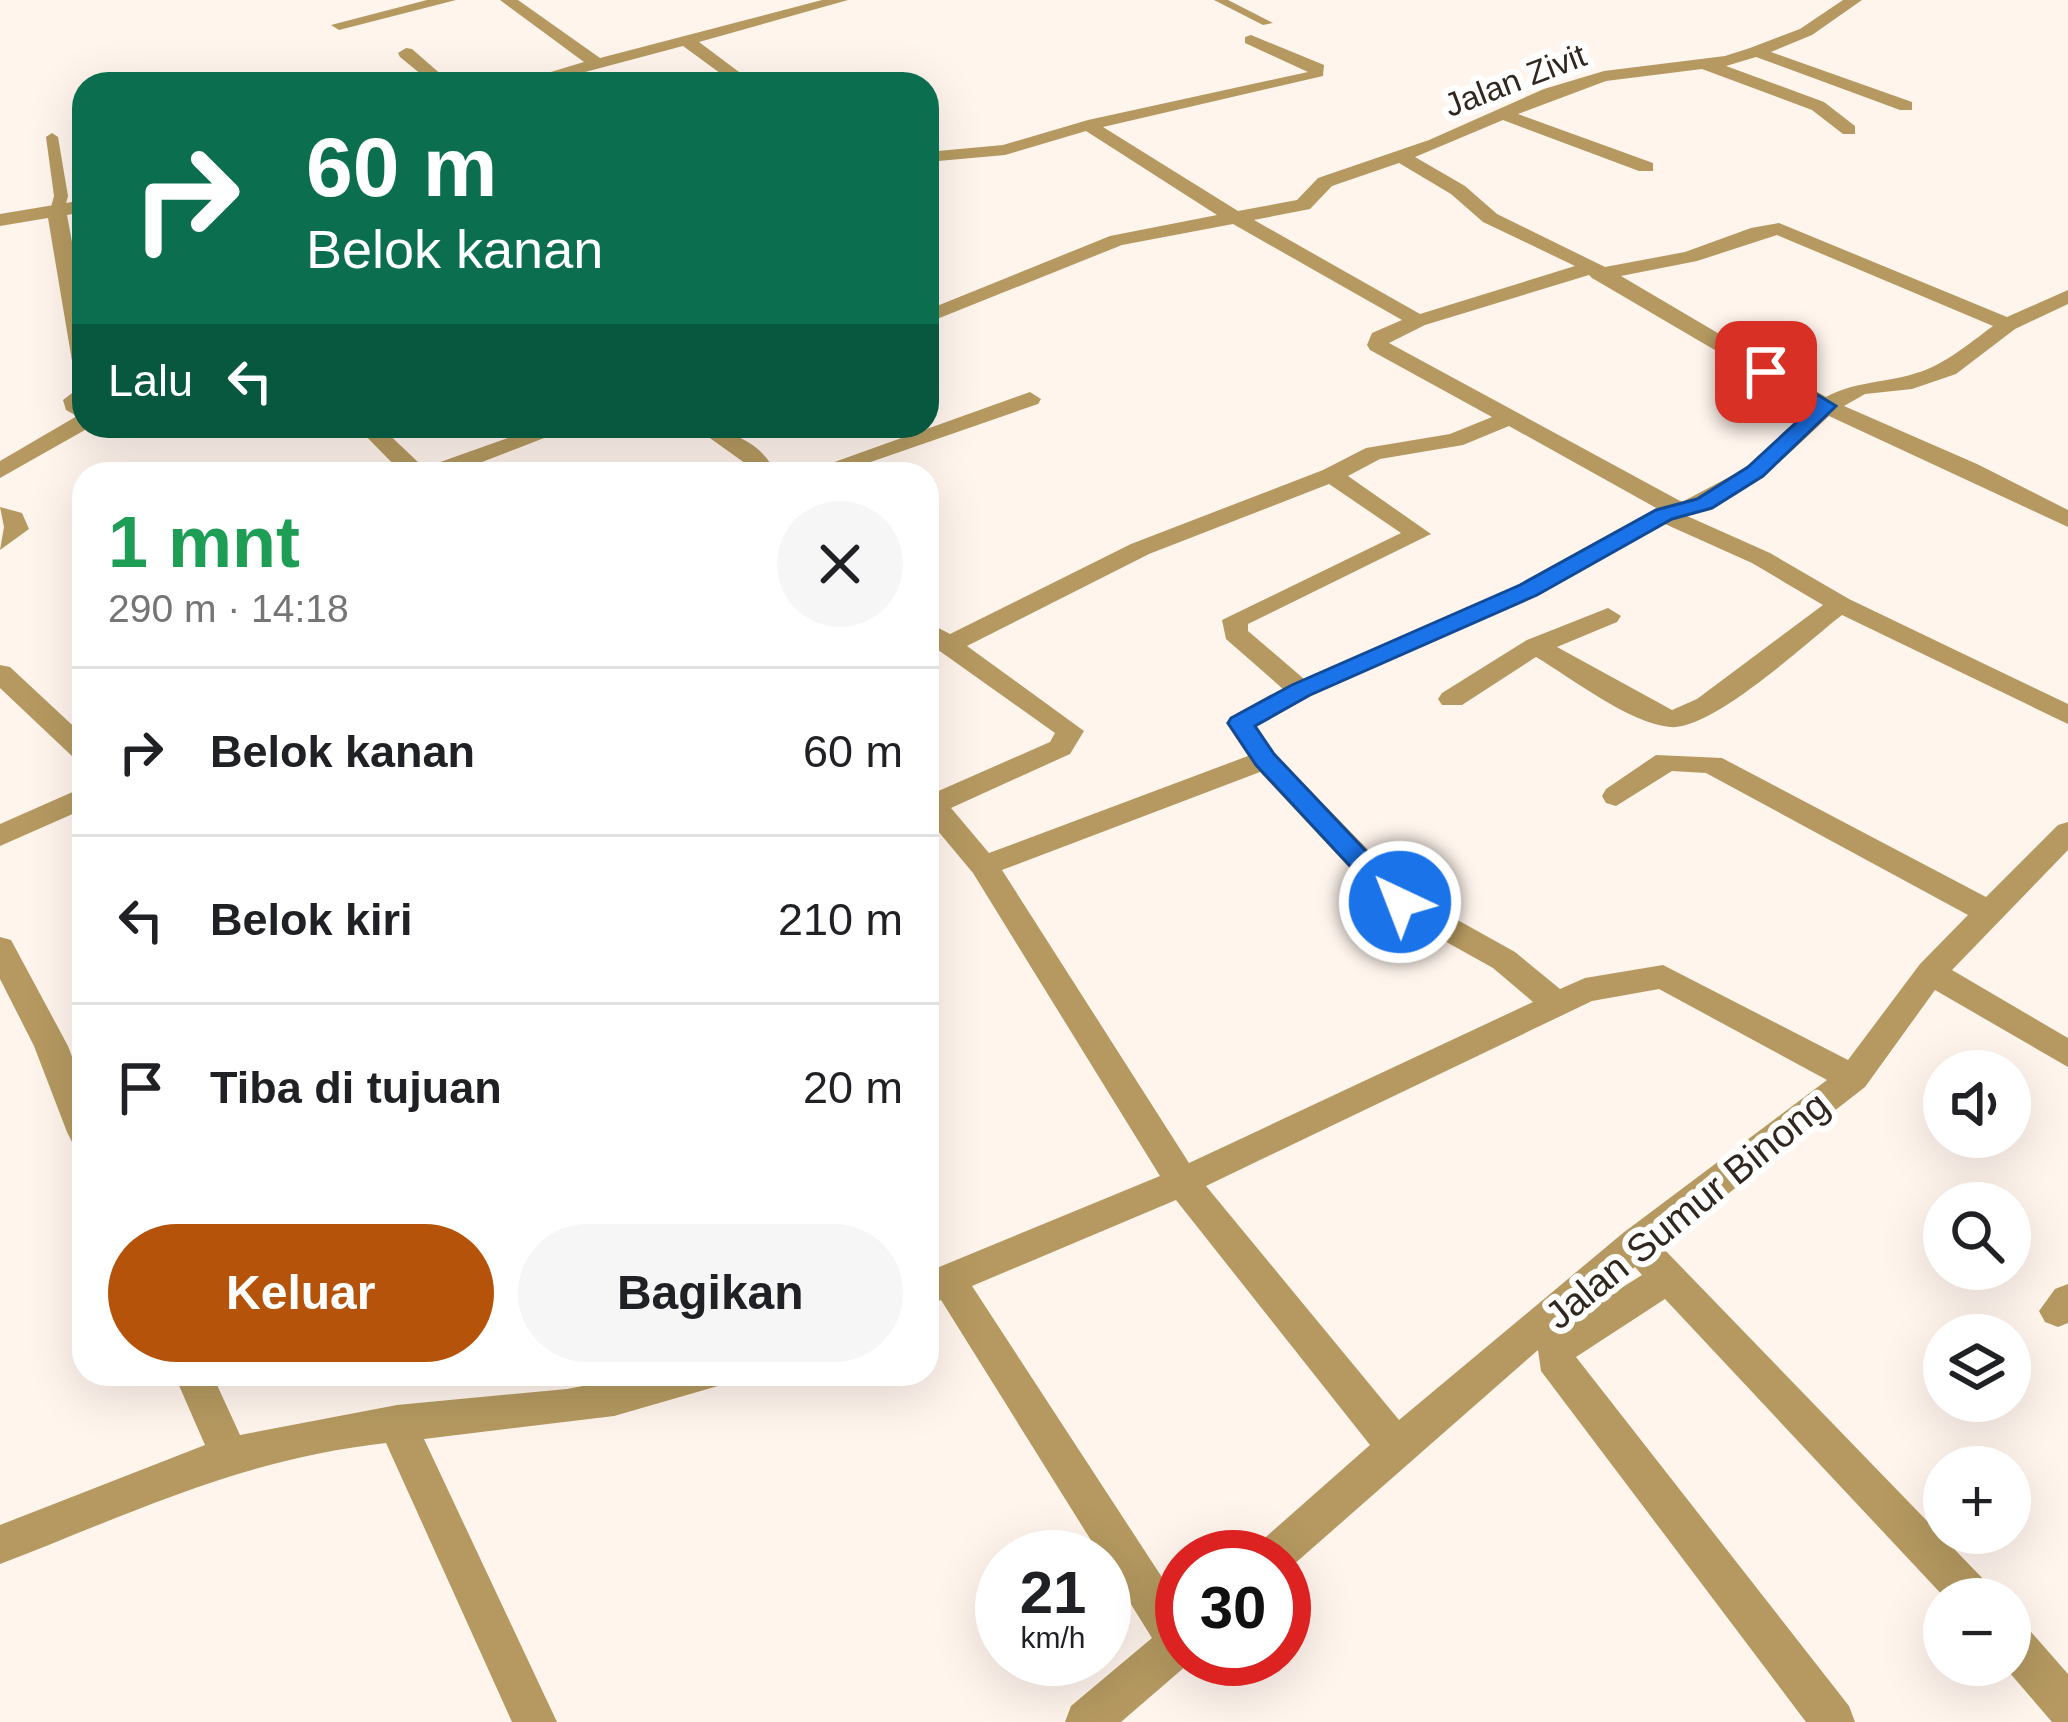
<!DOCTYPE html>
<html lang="id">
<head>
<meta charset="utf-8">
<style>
  :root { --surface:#fff; --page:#f6f6f6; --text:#202124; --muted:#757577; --line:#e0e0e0; --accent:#b45309 }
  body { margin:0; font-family:Helvetica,sans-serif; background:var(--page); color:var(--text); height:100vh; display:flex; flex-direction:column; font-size:45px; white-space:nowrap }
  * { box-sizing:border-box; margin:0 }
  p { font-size:39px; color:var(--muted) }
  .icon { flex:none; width:66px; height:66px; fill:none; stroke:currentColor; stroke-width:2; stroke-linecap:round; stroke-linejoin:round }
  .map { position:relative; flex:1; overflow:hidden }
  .side { position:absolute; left:72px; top:462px; width:867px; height:924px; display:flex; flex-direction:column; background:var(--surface); border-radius:36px; box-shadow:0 12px 48px #0002 }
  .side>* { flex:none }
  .hud { position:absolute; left:72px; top:72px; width:867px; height:366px; border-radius:36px; box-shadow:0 12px 48px #0002; background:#0b6e4f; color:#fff; overflow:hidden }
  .fabs { position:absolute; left:1923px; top:1050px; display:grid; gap:24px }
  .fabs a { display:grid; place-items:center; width:108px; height:108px; border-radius:50%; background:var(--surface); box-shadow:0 12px 48px #0002; font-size:60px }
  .speed { position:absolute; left:975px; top:1530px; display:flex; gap:24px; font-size:60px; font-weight:700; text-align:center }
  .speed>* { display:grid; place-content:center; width:156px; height:156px; border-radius:50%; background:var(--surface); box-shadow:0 12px 48px #0002; line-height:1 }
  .speed small { font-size:30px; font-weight:400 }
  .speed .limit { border:18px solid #d22; background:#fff; color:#111 }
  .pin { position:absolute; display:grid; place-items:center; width:102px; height:102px; color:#fff; margin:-51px; border-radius:24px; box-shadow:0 6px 18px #0006 }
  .me { position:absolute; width:132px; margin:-66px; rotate:317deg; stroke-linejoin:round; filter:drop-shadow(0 0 9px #0008) }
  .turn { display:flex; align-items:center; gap:42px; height:252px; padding:0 36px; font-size:54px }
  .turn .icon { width:156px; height:156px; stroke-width:2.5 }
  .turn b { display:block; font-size:84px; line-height:102px }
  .then { display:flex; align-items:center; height:114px; padding:0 36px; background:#0003; gap:24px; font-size:45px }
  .round { display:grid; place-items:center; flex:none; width:126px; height:126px; border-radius:63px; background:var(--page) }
  .summary { display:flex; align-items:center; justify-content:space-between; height:204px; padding:0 36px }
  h1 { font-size:72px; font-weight:600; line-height:90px; color:#1e9e55 }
  .cta { display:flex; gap:24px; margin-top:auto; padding:24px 36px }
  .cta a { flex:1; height:138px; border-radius:72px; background:var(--accent); color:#fff; font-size:48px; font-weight:600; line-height:138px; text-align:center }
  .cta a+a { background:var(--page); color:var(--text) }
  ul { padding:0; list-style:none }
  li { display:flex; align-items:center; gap:36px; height:168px; padding:0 36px; border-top:3px solid var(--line) }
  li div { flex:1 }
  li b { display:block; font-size:45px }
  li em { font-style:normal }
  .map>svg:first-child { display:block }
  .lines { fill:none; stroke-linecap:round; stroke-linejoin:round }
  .lane { fill:#b59960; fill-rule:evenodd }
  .street { fill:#b59960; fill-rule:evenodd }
  .route { fill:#1a73e8; stroke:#114b97; stroke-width:3 }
  .labels { text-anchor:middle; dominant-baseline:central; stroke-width:12; stroke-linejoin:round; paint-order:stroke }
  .far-street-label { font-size:33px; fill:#30271f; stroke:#fff }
  .street-label { font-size:39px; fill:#30271f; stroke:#fff }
</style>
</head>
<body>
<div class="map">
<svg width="2068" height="1722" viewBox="0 0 2068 1722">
  <rect width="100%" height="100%" fill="#fff5ed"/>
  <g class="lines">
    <!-- lane -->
    <path class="lane" d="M1214,0H1228L1273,23L1263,25Z
      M52,133L58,137L68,196L64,211L57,215L50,211L54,196L46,137Z"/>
    <!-- street -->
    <path class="street" d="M427,0H456L339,30L331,25Z
      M500,0H518L600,58L822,0H848L699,42L755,84H735L683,46L540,84H511L584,62Z
      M1843,0H1862L1812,35L1771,52L1912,102V110H1900L1756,57L1726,66L1824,102L1855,126V134H1843L1812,110L1702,69L1606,81L1518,114L1653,163V171H1639L1503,120L1415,157L1465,186L1497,214L1605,267L1685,252L1751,228L1779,223L2007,317L2068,290V304L2015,329L1956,374L1912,389L1865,394L1844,406L1977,464L2068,510V527L1829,416C1785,457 1746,499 1687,516L1770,553L1849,599L2068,704V724L1842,615C1807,642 1712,731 1670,727C1629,723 1573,679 1536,657L1462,705H1442L1438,699L1442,693L1527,640L1608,608L1621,616L1617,622L1557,647L1672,710L1697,699L1823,605L1752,563L1665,524L1537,595L1311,696L1256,726L1275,754L1411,894L1515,952L1560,989L1585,978L1663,965L1848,1060L1920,964L1968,915L1706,773L1672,771L1616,806L1606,803L1602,796L1606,789L1656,755L1722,758L1986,897L2058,825L2068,822V850L1952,970L2068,1038V1067L1935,990L1865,1087L1661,1246L1989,1585L1995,1599H1946L1665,1299L1576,1357L1849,1706L1855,1722H1806L1541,1371L1538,1350L1284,1573V1557H1253L1259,1543L1370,1445L1176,1200L972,1286L1182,1608V1659H1194L1121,1722H1065L1071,1706L1152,1638L941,1300L927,1305V1272L1160,1176L973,873L927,818V796L1050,742L1055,733L927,642V622L950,634L1131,544L1323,470L1366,448L1450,434L1492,417L1370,350L1367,345L1372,333L1402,320L1233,224L1122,245L927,323V310L1110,236L1217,215L1086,131L1005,155L927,162V152L1003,145L1088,120L1308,72L1245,43V37L1251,35L1324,65L1323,76L1103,127L1238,211L1297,200L1318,178L1429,140L1544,89L1604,71L1725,56L1750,48L1800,29ZM1399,163L1451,194L1483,222L1575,266L1420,314L1254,220L1310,209L1332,186ZM1777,235L1993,326C1967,345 1942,367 1910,375C1879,383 1855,382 1826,397L1621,276L1697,261ZM1589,275L1592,278L1812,407L1748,467L1682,502L1389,343L1425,325ZM1509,426L1658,509L1519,585L1304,679L1248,631V624L1431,534L1348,476L1380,459L1463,445ZM1329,484L1401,533L1222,620L1226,639L1283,689L1226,723L1248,756L989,853L951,808L1070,754L1084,731L967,646L1149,554ZM1260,772L1389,910L1493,968L1533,1002L1189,1163L1002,870ZM1659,989L1827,1080L1623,1233L1399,1420L1206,1186L1592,1001ZM1635,1267L1642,1275L1578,1315Z
      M406,48L412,49L452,84H433L400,57L398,53Z
      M84,200V212L67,215L84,307V374L73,367L48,218L0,226V214Z
      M84,384V426H92L0,478V461L77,416L66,410L63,400Z
      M1030,392L1041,399L1038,404L836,474H801Z
      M356,426H380L419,463L429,466L542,426H575L451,474H403Z
      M693,426C722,426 766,443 775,474H751L749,466Z
      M0,507L22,513L29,529L0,550L4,527Z
      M0,665L10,667L84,736V761L74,758L0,688Z
      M84,787V809L0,846V824Z
      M0,937L11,940L68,1046L84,1088V1146L72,1142L67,1132L34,1046L0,979Z
      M2068,1284V1323L2058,1327L2045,1322L2039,1311L2055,1289Z
      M174,1374H212L240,1435L397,1405L567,1389L646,1374H723L718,1386L614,1416L424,1439L557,1722H512L386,1443C241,1459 133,1513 0,1564V1525L205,1445Z
      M2010,1619L2025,1625L2068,1674V1722H2052L2003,1665H2010Z"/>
  </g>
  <!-- route -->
  <path class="route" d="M1759,368H1773L1836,406L1763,476L1712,508L1672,519L1537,595L1310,695L1255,726L1274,754L1414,902L1410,909H1390L1256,765L1228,723L1231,718L1292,685L1520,585L1656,510L1697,499L1748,467L1813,407L1759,376Z"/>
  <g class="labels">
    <!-- far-street labels -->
    <g class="far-street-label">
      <text transform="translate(1515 80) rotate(-21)">Jalan Zivit</text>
    </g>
    <!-- street labels -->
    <g class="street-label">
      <text transform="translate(1687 1210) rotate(-39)">Jalan Sumur Binong</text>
    </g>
  </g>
</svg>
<div class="fabs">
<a><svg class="icon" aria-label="sound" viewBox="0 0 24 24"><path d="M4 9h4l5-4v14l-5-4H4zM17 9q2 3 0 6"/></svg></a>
<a><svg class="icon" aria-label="search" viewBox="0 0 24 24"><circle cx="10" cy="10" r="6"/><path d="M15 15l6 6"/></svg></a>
<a><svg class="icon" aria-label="layers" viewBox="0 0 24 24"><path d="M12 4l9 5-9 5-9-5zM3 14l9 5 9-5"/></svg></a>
<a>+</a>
<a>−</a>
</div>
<div class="speed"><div>21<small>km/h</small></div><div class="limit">30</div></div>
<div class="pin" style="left:1766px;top:372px;background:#d93025"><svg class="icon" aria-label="arrive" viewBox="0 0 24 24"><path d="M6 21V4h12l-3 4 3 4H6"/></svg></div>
<svg class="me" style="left:1400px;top:902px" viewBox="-20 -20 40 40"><circle r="17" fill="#1a73e8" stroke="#fff" stroke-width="3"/><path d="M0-11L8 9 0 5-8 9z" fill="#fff"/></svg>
<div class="hud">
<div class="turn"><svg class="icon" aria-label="right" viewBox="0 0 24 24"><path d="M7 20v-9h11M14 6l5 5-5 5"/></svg><div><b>60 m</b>Belok kanan</div></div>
<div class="then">Lalu<svg class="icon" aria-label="left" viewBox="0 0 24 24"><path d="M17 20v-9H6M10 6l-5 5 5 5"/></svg></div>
</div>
<section class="side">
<div class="summary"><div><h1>1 mnt</h1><p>290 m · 14:18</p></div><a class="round"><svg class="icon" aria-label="close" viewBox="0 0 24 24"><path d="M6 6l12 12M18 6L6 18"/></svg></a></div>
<ul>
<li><svg class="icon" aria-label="right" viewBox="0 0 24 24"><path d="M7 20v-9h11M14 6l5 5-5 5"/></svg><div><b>Belok kanan</b></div><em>60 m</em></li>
<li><svg class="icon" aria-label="left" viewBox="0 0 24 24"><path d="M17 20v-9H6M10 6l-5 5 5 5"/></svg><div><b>Belok kiri</b></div><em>210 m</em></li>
<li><svg class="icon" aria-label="arrive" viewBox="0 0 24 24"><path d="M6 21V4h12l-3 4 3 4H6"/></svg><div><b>Tiba di tujuan</b></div><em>20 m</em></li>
</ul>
<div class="cta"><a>Keluar</a><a>Bagikan</a></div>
</section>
</div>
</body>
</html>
